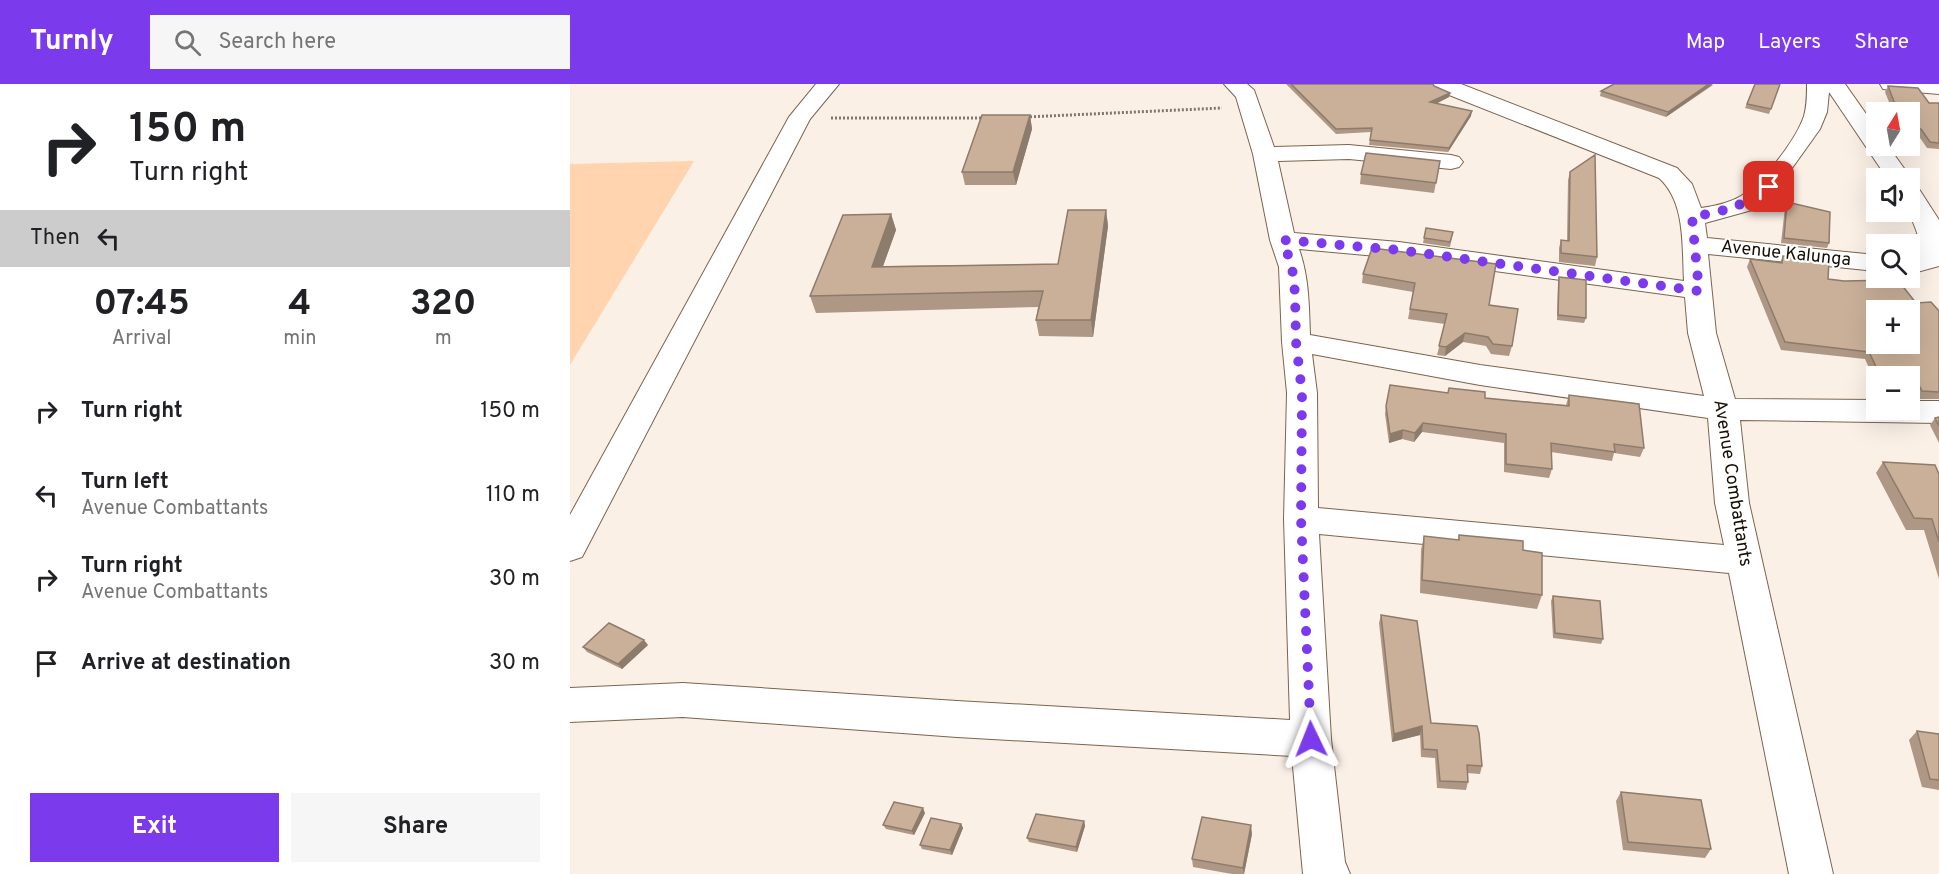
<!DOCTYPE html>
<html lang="en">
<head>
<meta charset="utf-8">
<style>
  :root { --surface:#fff; --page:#f6f6f6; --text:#202124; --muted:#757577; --accent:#7c3aed }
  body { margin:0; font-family:Overpass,sans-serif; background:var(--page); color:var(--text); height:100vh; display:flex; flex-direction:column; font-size:22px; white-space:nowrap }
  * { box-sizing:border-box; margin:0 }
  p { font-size:20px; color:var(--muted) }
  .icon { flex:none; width:33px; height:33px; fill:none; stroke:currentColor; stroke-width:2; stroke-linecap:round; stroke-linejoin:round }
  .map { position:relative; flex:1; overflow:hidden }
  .sheet { display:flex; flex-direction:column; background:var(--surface); width:570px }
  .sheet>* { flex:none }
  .top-card { background:#fff; color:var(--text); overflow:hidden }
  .needle { width:39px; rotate:11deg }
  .tools { position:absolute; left:1296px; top:18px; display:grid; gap:12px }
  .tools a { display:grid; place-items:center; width:54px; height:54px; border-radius:0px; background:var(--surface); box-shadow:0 6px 24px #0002; font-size:30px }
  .pin { position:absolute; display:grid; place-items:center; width:51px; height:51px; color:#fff; margin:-26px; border-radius:12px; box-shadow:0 3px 9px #0006 }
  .me { position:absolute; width:66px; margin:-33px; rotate:358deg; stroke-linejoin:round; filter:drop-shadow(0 0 4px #0008) }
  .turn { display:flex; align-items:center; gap:21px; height:126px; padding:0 30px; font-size:27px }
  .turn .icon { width:78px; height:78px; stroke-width:2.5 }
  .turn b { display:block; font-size:42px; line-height:51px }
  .then { display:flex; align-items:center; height:57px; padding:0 30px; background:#0003; gap:12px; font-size:22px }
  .eta { display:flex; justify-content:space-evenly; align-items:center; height:102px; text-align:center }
  .eta b { font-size:36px; font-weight:700; line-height:42px }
  .action { display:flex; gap:12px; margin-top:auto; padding:12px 30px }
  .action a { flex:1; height:69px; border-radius:0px; background:var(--accent); color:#fff; font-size:24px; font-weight:700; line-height:69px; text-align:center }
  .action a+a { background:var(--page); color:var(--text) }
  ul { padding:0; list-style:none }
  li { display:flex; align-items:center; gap:18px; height:84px; padding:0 30px }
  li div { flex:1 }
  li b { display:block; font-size:22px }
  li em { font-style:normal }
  header { display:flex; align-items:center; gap:36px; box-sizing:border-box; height:84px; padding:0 30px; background:var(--accent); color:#fff }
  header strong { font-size:28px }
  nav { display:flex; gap:33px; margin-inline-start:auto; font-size:21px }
  .search { width:420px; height:54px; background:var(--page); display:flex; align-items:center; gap:15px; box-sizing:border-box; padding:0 21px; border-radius:0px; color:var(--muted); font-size:22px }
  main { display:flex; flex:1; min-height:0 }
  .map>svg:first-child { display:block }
  .green { fill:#ffd4ae }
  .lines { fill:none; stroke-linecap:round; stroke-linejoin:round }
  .street-casing { stroke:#7b644f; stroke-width:2 }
  .path { stroke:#80766e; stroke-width:3; stroke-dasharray:2 2; stroke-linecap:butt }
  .street { fill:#fff; fill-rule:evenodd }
  .wall { fill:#ae9784 }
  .shaded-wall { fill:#8d7b6b }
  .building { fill:#cab099; stroke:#8d7b6b; stroke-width:1.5; fill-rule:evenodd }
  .route { stroke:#7c3aed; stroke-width:10; stroke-dasharray:0 18 }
  .labels { text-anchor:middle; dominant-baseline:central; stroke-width:4.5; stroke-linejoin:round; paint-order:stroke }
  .street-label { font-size:18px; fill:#160d05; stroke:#fff }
</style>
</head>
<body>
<header>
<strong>Turnly</strong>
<div class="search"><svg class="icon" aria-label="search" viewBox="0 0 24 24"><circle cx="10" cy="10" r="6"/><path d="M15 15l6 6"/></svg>Search here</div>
<nav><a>Map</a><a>Layers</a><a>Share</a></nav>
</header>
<main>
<section class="sheet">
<div class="top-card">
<div class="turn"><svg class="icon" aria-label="right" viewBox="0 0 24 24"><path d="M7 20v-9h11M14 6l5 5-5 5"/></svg><div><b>150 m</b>Turn right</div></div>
<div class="then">Then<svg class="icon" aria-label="left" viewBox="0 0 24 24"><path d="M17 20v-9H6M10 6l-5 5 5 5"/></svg></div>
</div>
<div class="eta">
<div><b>07:45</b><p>Arrival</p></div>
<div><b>4</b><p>min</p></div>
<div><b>320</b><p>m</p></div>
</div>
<ul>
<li><svg class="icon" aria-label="right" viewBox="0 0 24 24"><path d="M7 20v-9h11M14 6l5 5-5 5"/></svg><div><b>Turn right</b></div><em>150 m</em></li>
<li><svg class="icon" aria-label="left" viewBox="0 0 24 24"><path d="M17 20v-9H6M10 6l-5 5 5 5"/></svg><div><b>Turn left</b><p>Avenue Combattants</p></div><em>110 m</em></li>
<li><svg class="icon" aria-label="right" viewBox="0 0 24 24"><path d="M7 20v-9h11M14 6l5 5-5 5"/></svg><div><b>Turn right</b><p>Avenue Combattants</p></div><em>30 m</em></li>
<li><svg class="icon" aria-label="arrive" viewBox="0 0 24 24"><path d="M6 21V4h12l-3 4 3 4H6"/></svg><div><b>Arrive at destination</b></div><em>30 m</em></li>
</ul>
<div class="action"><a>Exit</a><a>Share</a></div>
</section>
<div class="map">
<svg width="1369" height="790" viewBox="0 0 1369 790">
  <rect width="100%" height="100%" fill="#fbf0e6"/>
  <!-- green -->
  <path class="green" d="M124,77L0,281V80Z"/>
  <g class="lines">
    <defs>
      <path id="street" d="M246,0H269L240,35L12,473L0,477V431L219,33Z
        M654,0H677L684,6L704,63L779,61L881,71L889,73L893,78L889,83L881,85L779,75L708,77L724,149L829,158L1114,197C1112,163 1116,118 1089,94L864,5L861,0H891L1107,84L1122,100L1131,124C1145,122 1159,119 1171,112C1193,99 1226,56 1234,32C1237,22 1237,11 1237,0H1275L1306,44V62H1318L1341,94L1340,96V94H1317L1259,8L1257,28L1250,45L1205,108L1182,126L1135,139L1137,154L1306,171V187L1138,170L1146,249L1165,315L1306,316V326H1340V317H1369V339L1170,336L1179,419L1263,790H1219L1159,489L749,450L761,655L775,778L780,790H733L722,672L387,653L113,633L0,638V604L113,599L387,617L720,636L714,435L717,309L712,258L709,183L700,156L683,70L666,13ZM729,165L829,174L1115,213L1118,249L1134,312L910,281L740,251C739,222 739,193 729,165ZM742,270L910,301L1138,334L1145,419L1154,461L748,424L747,309Z
        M1310,0H1369V10L1321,6L1313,5Z
        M1340,103L1349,105L1369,136V182L1340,190V174L1347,172C1353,149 1342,144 1340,126C1339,119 1339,109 1340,103Z"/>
    </defs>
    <!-- street casing -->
    <use href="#street" class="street-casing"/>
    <!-- path -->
    <path class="path" d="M456,33L652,24
      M261,34H416"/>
    <!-- street -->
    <use href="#street" class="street"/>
  </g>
  <!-- wall -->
  <path class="wall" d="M716,0H863L864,2L880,9L879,13L866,20L901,32L878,68L799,61L801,48L766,50Z
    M1185,0H1210L1199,30L1175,24Z
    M1143,1L1096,33L1030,12L1031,7Z
    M1318,2L1359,19H1369V65L1357,64L1348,51H1340V28H1323L1315,8Z
    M460,31L462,45L446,101H395L392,88Z
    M870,77L864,109L790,100L791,90Z
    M1000,88L1027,173L1025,182L989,178V164L991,156L997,157L998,96Z
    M1217,118L1259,159L1257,164L1211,159L1215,123Z
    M536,126L538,142L523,253L469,252L466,236L468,223L246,229L240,212L321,130L326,146L313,182L488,180Z
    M883,148L880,163L853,159L854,154Z
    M802,164L919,221L942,262L939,272L921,270L916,262L893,258L875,272L867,271L875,240L838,235L843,208L792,199L793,190Z
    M1213,172L1258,195L1274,197L1325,200L1346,219L1369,227V315H1347L1340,301V292H1306V299L1295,275L1211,266L1177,183L1180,175L1210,179Z
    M989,193L1016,234L1014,239L987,236L988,198Z
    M999,311L1074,364L1070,373L1044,369L1042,377L981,368L982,385L979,394L934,388V359L852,348L844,358L832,355L819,359L815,330L816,322L915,314L996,321Z
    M1369,333V359L1360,341L1365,334Z
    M1313,378L1369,390V495L1354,446H1336L1306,389Z
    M889,451L953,466L972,511L967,525L850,509L851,466L854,452L888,456Z
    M983,512L1033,555L1031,560L983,554L981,517Z
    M811,531L861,639L912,682L910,690L897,689L898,698L896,706L867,704L865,674L851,673L850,651L822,658L809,539Z
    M78,561L52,585L17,568L13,563Z
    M1347,647L1369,650V706L1352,703L1339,656Z
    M1051,708L1141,765L1135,774L1053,766L1046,717Z
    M355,729L344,751L316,745L313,741Z
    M514,737L515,742L507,768L459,758L457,754Z
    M391,740L393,744L382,771L352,765L350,761Z
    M682,750L674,790H662L623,783L622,775Z"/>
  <!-- shaded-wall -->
  <path class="shaded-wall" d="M1139,0H1143L1096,33L1098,28Z
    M880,9L879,13L859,23L860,18Z
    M902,27L901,32L878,68L879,64Z
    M460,31L462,45L446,101L443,88Z
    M536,126L538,142L523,253L521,236Z
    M321,130L326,146L307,199L302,183Z
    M895,249L893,258L875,272L876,263Z
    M853,339L852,348L844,358L845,349Z
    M833,346L832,355L819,359L820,350Z
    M74,556L78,561L52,585L48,580Z
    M852,642L850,651L822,658L824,650Z
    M353,724L355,729L344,751L342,747Z
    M514,737L515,742L507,768L506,763Z
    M391,740L393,744L382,771L380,766Z
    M681,741L682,750L674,790L673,784Z"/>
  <!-- building -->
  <path class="building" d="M721,0H863L864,2L880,9L860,18L902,27L879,64L800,56L802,44L766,45Z
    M1044,0H1139L1098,28L1031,7Z
    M1185,0H1210L1201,25L1177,20Z
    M1318,2L1348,4L1359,19H1369V59L1360,58L1351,45H1340V28H1328Z
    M412,31H460L443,88H392Z
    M796,69L870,77L866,99L791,90Z
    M1025,71L1027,173L991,169V156L999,157L1000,88Z
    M1217,118L1260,128L1259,159L1214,154Z
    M498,126H536L521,236H466L473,207L240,212L273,131L321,130L302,183L488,180Z
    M856,144L883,148L880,158L854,154Z
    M802,164L926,180L919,221L948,225L942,262L923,260L918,253L895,249L876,263L869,262L877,230L840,225L845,199L793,190Z
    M1213,172L1259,177L1258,195L1274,197L1322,196L1325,200H1331L1346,219L1361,218L1369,227V308L1352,307L1345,293L1310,291L1299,268L1215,258L1180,175L1212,179ZM1306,226H1340V260H1306Z
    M989,193L1016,196V234L988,231Z
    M820,301L878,309L879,304L915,308V314L999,322V311L1069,320L1074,364L1044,360L1045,368L981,359L982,385L936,380V350L853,339L845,349L833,346L820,350L816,322Z
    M1369,333V342L1365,334Z
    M1313,378L1365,381L1369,390V458L1362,435L1344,434Z
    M889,451L953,457V466L972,469V511L852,496L854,452L889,456Z
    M983,512L1030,517L1033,555L985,549Z
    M811,531L847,537L861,639L907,642L909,649L912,682L897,681L898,698L870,697L867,666L853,665L852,642L824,650Z
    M39,539L74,556L48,580L13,563Z
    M1347,647L1369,650V696L1360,695Z
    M1051,708L1131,716L1141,765L1058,758Z
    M324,718L353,724L342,747L313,741Z
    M466,730L514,737L506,763L457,754Z
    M632,733L681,741L673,784L622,775Z
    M361,734L391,740L380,766L350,761Z"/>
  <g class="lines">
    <!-- route -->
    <path class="route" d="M741,655L731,435L732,309L726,258L725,209L722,183L713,156L829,166L1129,207L1122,133C1154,127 1173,123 1199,103"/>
  </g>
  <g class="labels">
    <!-- street labels -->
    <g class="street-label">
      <text transform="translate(1216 170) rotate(6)">Avenue Kalunga</text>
      <text transform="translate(1162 399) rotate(81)">Avenue Combattants</text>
    </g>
  </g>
</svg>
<div class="tools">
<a><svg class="needle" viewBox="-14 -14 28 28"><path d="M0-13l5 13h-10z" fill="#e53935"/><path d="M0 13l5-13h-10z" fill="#757577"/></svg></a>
<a><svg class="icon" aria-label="sound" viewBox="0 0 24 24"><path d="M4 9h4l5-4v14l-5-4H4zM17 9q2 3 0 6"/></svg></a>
<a><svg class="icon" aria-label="search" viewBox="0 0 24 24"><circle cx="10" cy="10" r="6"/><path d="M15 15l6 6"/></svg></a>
<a>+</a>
<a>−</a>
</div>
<div class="pin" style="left:1199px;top:103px;background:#d93025"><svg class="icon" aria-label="arrive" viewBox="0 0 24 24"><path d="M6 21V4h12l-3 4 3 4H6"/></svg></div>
<svg class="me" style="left:741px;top:655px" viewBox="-20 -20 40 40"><path d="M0-17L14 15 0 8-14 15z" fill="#7c3aed" stroke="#fff" stroke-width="4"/></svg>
</div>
</main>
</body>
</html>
